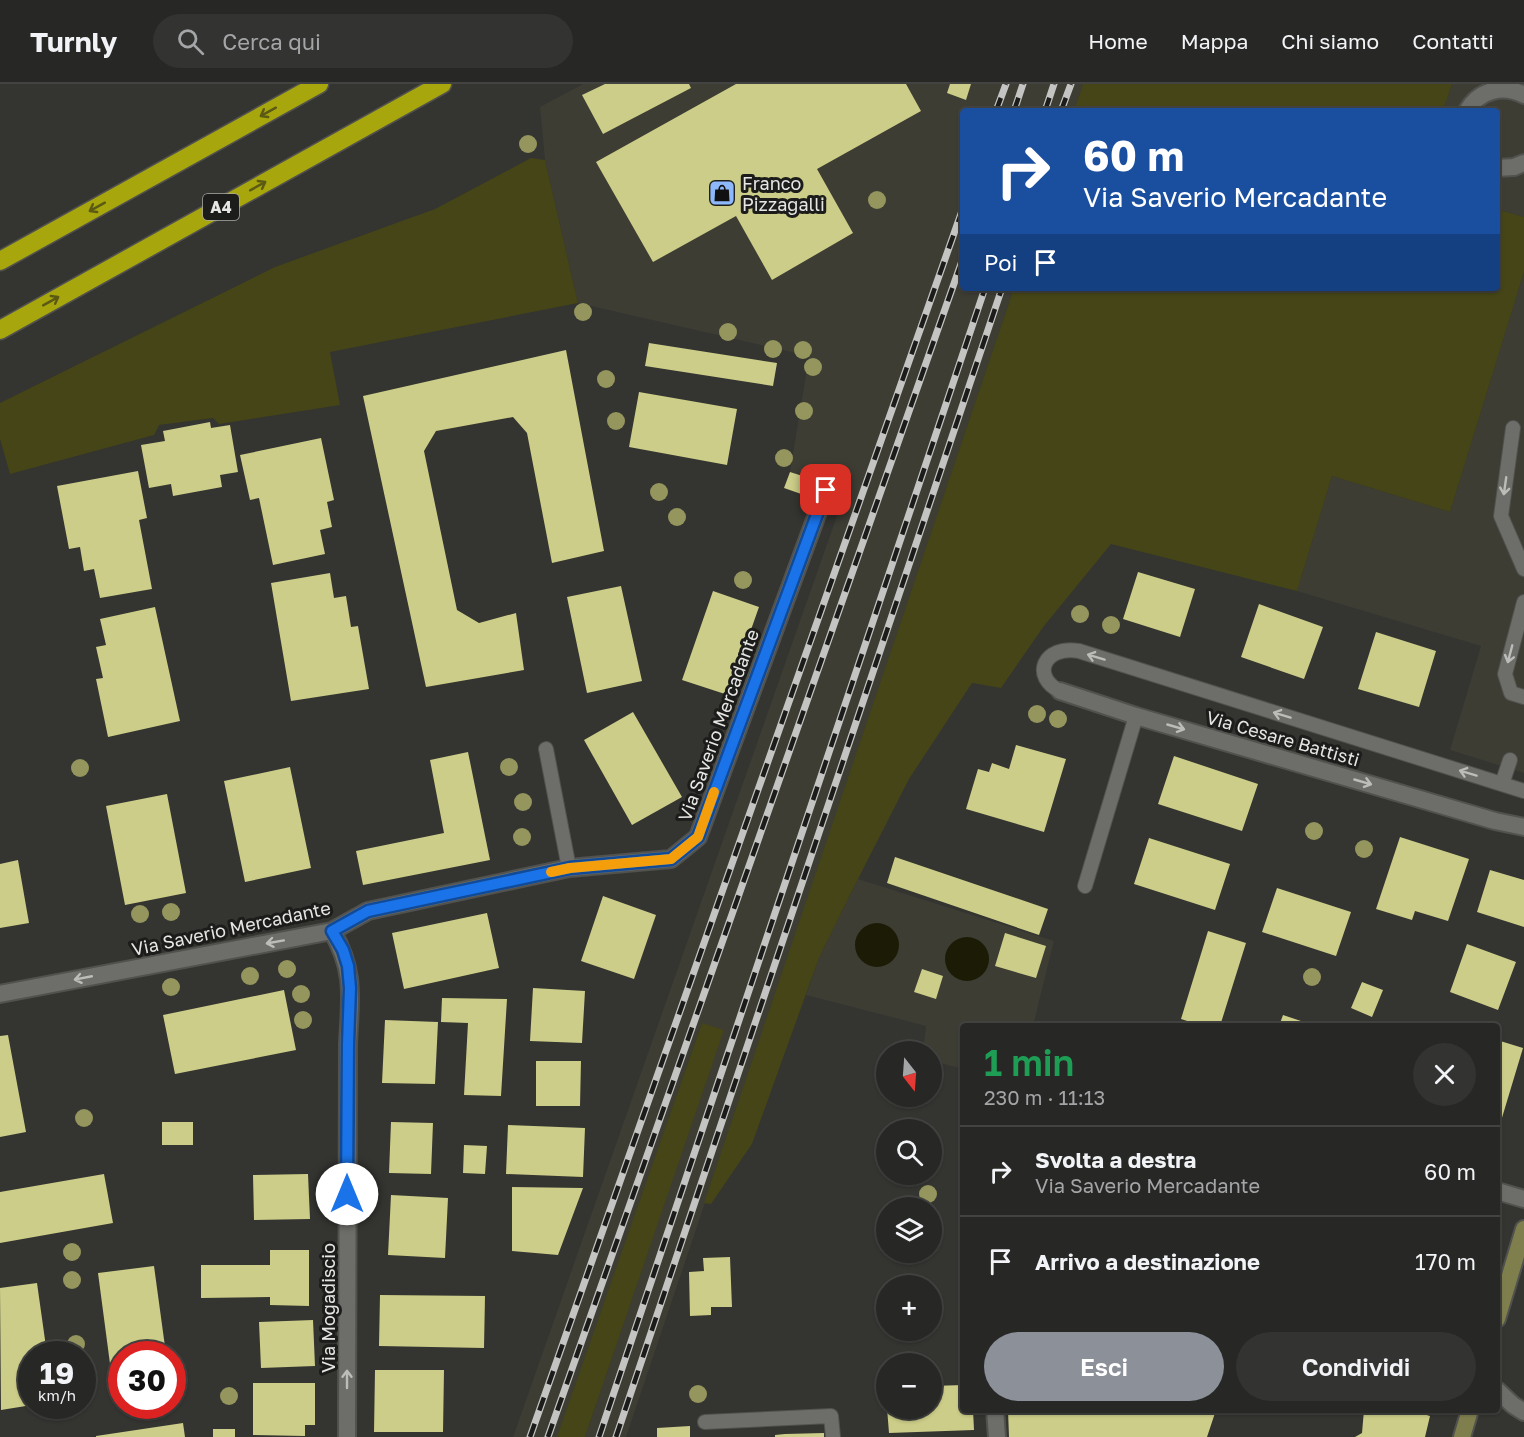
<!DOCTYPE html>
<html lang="it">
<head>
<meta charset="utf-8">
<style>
  :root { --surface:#272725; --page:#333332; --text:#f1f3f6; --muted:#a4a5a7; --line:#434442; --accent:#8c9099 }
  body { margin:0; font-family:"Golos Text",sans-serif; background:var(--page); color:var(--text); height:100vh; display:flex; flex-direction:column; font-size:22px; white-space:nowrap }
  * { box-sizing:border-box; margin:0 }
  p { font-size:20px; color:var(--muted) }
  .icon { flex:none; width:33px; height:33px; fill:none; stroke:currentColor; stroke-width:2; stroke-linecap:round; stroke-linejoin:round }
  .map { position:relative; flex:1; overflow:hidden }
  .side { position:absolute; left:960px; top:939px; width:540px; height:390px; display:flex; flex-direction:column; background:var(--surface); border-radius:6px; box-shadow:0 2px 4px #0004,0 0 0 2px var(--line) }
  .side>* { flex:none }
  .hud { position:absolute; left:960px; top:24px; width:540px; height:183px; border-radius:6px; box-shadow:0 2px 4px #0004,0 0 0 2px var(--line); background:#1a4fa0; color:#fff; overflow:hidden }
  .needle { width:39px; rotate:163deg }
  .fabs { position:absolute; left:876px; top:957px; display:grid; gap:12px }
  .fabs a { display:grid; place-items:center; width:66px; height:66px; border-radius:50%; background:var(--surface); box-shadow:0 2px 4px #0004,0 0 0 2px var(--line); font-size:30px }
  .speed { position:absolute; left:18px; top:1257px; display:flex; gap:12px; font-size:30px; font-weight:700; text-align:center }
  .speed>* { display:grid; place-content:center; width:78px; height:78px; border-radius:50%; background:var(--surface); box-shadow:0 2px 4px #0004,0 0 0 2px var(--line); line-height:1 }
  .speed small { font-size:15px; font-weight:400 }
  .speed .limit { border:9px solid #d22; background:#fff; color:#111 }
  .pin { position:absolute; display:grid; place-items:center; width:51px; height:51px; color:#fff; margin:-26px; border-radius:12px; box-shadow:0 3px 9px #0006 }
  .me { position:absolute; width:66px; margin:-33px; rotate:0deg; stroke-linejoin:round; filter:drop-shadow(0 0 4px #0008) }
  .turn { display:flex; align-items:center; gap:21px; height:126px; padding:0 24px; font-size:27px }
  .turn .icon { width:78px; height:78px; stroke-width:2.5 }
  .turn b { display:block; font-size:42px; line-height:51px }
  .then { display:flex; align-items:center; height:57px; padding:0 24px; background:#0003; gap:12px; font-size:22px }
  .round { display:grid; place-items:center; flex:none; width:63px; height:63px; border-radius:32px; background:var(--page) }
  .overview { display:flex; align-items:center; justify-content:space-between; height:102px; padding:0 24px }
  h1 { font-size:36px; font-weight:600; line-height:45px; color:#1e9e55 }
  .cta { display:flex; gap:12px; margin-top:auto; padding:12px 24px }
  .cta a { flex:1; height:69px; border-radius:36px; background:var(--accent); color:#fff; font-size:24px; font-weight:600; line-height:69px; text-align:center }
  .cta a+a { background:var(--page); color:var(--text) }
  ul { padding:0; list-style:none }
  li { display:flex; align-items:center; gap:18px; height:90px; padding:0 24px; border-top:2px solid var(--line) }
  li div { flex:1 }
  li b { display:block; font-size:22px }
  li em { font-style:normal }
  header { display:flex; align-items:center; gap:36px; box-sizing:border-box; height:84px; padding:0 30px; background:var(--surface); border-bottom:2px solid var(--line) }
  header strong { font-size:28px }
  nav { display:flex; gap:33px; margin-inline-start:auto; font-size:21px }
  .search { width:420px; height:54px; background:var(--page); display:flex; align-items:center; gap:15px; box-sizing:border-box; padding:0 21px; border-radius:33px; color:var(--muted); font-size:22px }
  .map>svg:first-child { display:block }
  .built { fill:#3d3d34 }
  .green { fill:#454517 }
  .water { fill:#1c1c06 }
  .building { fill:#cccd88 }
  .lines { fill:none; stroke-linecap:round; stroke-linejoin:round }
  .service-casing { stroke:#51514e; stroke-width:16 }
  .minor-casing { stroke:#51514e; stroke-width:20 }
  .secondary-casing { stroke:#51514e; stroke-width:20 }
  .motorway-casing { stroke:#51514e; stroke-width:21 }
  .service { stroke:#6d6e6a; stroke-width:14 }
  .minor { stroke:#6d6e6a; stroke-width:16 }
  .secondary { stroke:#7f7f4e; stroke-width:16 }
  .motorway { stroke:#a8a60d; stroke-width:18 }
  .rail-casing { stroke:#c4c4c2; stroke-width:7 }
  .rail { stroke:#1c1c1a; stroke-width:4.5; stroke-dasharray:14; stroke-linecap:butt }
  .tree { fill:#95955e }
  .oneway { stroke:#5b5a14 }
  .oneway2 { stroke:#bcbcb9 }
  .route-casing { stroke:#114b97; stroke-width:15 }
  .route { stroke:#1a73e8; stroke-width:10 }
  .slow { stroke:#f59e0b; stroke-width:10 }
  .labels { text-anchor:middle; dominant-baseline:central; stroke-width:6; stroke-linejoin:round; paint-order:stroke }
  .shield { fill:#1c1c1a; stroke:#a9a9a7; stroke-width:1.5 }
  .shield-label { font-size:16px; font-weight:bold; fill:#e6e6e4 }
  .poi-label { font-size:18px; fill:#e6e6e4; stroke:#1c1c1a; text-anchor:start }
  .street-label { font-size:18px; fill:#e6e6e4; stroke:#1c1c1a }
</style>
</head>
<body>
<header>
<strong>Turnly</strong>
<div class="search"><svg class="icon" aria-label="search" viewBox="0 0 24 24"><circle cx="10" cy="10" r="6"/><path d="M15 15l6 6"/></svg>Cerca qui</div>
<nav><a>Home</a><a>Mappa</a><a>Chi siamo</a><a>Contatti</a></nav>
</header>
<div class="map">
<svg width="1524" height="1353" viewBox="0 0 1524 1353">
  <rect width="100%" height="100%" fill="#343431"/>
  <!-- built -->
  <path class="built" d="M583,0H1083L1074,27H963V204H1014L626,1353H585L723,947L702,939L558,1353H513L845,409L790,388L809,272L578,219L545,76L540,23Z
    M1452,0H1524V133L1497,125V27H1443Z
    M1524,188V689L1450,666L1481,562L1297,507L1332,392L1450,428Z
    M858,795L1054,857L1033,942H963V985L932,977V968L923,967L926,942L806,911L819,874Z"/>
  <!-- green -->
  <path class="green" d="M1083,0H1452L1443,27H1074Z
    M531,74L545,76L578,219L330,268L340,321L219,340L213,334L159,341L154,351L10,390L0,355V319L275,183L435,125Z
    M1497,125L1524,133V188L1450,428L1332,392L1297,507L1111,460L1044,542L1001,604L972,599L909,695L858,795L819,874L752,1060L711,1120L704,1119L1014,204H1497Z
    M702,939L724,946L585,1353H557Z"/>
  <!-- water -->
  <path class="water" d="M855 861a22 22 0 1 1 44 0a22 22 0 1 1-44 0Z
    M945 875a22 22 0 1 1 44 0a22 22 0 1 1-44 0Z"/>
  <!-- building -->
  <path class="building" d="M605,0H689L691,4L603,50L582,11Z
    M736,0H906L921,27L817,85L853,149L772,196L736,132L653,178L596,78Z
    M950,0H971L966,16L947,9Z
    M649,259L777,279L773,302L645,282Z
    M566,266L604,467L552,479L527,349L513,333L436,347L424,367L457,526L479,539L516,529L524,586L426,603L363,312Z
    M639,308L737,325L727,381L629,363Z
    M210,338L211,344L230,341L238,388L220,391L222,403L173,412L171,400L149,404L141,361L165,357L163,347Z
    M321,354L334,416L327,418L332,443L320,446L325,470L273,481L259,414L250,416L240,371Z
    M138,387L147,434L139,436L152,505L100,514L94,485L84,487L80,463L69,465L57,402Z
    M790,388L812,395L807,412L784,404Z
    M1138,488L1195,505L1180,553L1123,535Z
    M330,489L334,514L346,512L351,543L358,542L369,605L291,617L271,499Z
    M621,502L642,597L587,609L567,513Z
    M713,507L759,523L728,611L682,596Z
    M1259,520L1323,543L1304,595L1241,573Z
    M155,523L180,637L108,653L96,595L103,594L96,563L106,561L100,535Z
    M1376,548L1436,567L1419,623L1358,605Z
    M633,628L682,713L632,741L584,656Z
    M1016,661L1066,675L1044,748L966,725L978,685L989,688L992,679L1009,685Z
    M468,668L490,776L363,801L356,767L444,749L430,676Z
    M1174,672L1258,700L1242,747L1158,720Z
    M290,683L311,784L245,798L224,697Z
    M167,710L186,809L125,821L106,722Z
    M1400,753L1469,775L1448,837L1415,827L1412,836L1376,825Z
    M1149,754L1230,780L1215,826L1134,800Z
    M895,773L1048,825L1039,851L887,799Z
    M18,776L29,839L0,844V780Z
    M1490,786L1524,796V843L1477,828Z
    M1277,804L1351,828L1336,872L1262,848Z
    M603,812L656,831L634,895L581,877Z
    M487,829L499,884L404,905L392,849Z
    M1208,847L1246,859L1220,942H1203L1181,935Z
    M1005,849L1046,862L1036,894L995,882Z
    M1467,860L1516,878L1498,926L1450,908Z
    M922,885L943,892L936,915L914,908Z
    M1362,898L1383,906L1372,933L1351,924Z
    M533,904L585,907L582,959L530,957Z
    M284,906L296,966L175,990L163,931Z
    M442,914L507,915L501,1012L464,1011L468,939L441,938Z
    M1283,931L1316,942H1279Z
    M385,936L438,938L435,1000L382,999Z
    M8,951L26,1048L0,1053V952Z
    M1497,956L1523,964L1498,1047H1497Z
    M536,977H581L580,1022H536Z
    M162,1038H193V1061H162Z
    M391,1038L433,1039L431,1090L389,1089Z
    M508,1041L585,1044L583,1093L506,1090Z
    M464,1061L487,1062L485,1090L463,1089Z
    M104,1090L113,1139L0,1159V1108Z
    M308,1090L310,1135L254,1136L253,1091Z
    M512,1103L583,1104L558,1171L512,1167Z
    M391,1111L448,1114L445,1174L388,1171Z
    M270,1166H309V1222L270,1221V1213L201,1214V1181H270Z
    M730,1173L732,1223H711V1231L690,1232L689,1188L704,1187L703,1174Z
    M154,1182L166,1270H122V1309L114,1310L98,1189Z
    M37,1199L47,1270H32V1321L1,1326L0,1204Z
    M380,1211L485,1212L484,1264L379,1262Z
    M313,1236L315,1282L261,1284L259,1238Z
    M375,1286H444L443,1348H374Z
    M253,1299H315V1341H305V1352L253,1351Z
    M963,1301V1326H973L974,1346L889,1349L887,1324H932V1302Z
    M1008,1326H1216L1207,1353H1009Z
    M1364,1326H1409L1430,1332L1425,1353H1355L1362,1349Z
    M183,1339L185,1353H96V1352Z
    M690,1342V1353H657V1344Z
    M213,1345H235V1353H213Z
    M824,1349V1353H775V1351L785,1350Z"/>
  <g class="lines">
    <defs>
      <path id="service" d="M1513,344L1501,432L1524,485
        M1524,518L1505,590L1511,609L1524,613
        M1060,607C1031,593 1043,561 1079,567L1524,707
        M546,665L569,784
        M1502,700L1510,676
        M1085,802L1136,632
        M705,1338L831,1332L833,1353"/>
      <path id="minor" d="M1467,27C1479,6 1503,0 1524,11
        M1497,84L1514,83L1524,79
        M1060,607L1136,632L1495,737L1524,743
        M332,847C356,888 350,916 348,960L347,1353
        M0,910L332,847L368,827L569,784L671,775L698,753L826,406
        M1497,1107L1524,1115
        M1497,1306L1513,1321L1524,1328
        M995,1326L997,1353"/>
      <path id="secondary" d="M1497,1235L1524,1145
        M1462,1353L1470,1326"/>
      <path id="motorway" d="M0,177L319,0
        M0,246L442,0"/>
    </defs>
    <!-- service casing -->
    <use href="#service" class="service-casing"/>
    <!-- minor casing -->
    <use href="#minor" class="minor-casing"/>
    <!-- secondary casing -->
    <use href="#secondary" class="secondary-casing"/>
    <!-- motorway casing -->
    <use href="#motorway" class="motorway-casing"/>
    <!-- service -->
    <use href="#service" class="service"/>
    <!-- minor -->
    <use href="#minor" class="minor"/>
    <!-- secondary -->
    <use href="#secondary" class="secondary"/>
    <!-- motorway -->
    <use href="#motorway" class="motorway"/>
    <defs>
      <path id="rail" d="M996,27L1006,0
        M1014,27L1023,0
        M1045,27L1054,0
        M1061,27L1071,0
        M530,1353L963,124
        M548,1353L963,174
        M599,1353L985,204
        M616,1353L1002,204"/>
    </defs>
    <!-- rail casing -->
    <use href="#rail" class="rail-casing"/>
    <!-- rail -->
    <use href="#rail" class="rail"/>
  </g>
  <!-- trees -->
  <g class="tree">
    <circle cx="528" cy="60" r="9"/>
    <circle cx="877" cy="116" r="9"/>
    <circle cx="583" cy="228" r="9"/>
    <circle cx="728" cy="248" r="9"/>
    <circle cx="773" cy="265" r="9"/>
    <circle cx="803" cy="266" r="9"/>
    <circle cx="813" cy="283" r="9"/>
    <circle cx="606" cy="295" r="9"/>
    <circle cx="804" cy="327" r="9"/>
    <circle cx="616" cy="337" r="9"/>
    <circle cx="784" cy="374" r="9"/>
    <circle cx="659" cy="408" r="9"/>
    <circle cx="677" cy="433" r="9"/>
    <circle cx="743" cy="496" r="9"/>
    <circle cx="1080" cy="530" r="9"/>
    <circle cx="1111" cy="541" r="9"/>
    <circle cx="1037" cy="630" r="9"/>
    <circle cx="1058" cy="635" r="9"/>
    <circle cx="509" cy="683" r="9"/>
    <circle cx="80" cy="684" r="9"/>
    <circle cx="523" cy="718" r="9"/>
    <circle cx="1314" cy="747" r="9"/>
    <circle cx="522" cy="753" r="9"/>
    <circle cx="1364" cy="765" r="9"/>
    <circle cx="171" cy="828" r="9"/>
    <circle cx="140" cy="830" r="9"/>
    <circle cx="287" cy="885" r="9"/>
    <circle cx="250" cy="892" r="9"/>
    <circle cx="1312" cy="893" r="9"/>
    <circle cx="171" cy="903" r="9"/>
    <circle cx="301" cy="910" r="9"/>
    <circle cx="303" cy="936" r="9"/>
    <circle cx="84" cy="1034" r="9"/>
    <circle cx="928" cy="1110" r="9"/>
    <circle cx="72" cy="1168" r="9"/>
    <circle cx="72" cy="1196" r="9"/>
    <circle cx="76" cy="1260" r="9"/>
    <circle cx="698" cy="1310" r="9"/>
    <circle cx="229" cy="1312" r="9"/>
  </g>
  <!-- one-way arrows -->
  <defs><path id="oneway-shaft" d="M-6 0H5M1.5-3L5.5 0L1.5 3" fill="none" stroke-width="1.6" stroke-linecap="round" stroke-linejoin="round" transform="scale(1.5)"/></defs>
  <g class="oneway">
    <use href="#oneway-shaft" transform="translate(268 28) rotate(151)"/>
    <use href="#oneway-shaft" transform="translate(258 102) rotate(-29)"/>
    <use href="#oneway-shaft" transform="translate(97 123) rotate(151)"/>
    <use href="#oneway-shaft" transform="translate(51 217) rotate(-29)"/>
  </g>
  <g class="oneway2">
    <use href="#oneway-shaft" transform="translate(1505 402) rotate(98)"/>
    <use href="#oneway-shaft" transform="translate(1510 570) rotate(105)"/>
    <use href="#oneway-shaft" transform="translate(1096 573) rotate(-163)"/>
    <use href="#oneway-shaft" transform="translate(1282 631) rotate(-163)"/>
    <use href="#oneway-shaft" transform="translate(1176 643) rotate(16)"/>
    <use href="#oneway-shaft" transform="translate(1468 689) rotate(-163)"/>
    <use href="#oneway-shaft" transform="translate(1363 698) rotate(16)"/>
    <use href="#oneway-shaft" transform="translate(275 858) rotate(170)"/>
    <use href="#oneway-shaft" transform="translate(83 894) rotate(169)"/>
    <use href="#oneway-shaft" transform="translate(347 1295) rotate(-90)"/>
  </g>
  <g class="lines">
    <defs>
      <path id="route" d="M347,1110L348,960L350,904L348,882L343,866L332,847L368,827L547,789L570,784L671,775L698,753L826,406"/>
    </defs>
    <!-- route casing -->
    <use href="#route" class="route-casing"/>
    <!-- route -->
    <use href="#route" class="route"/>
    <!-- slow -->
    <path class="slow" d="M551,788L570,784L671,775L698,753L714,708"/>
  </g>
  <!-- icons -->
  <defs>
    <symbol id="shop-square" viewBox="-11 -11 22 22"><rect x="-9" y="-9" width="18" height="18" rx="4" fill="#8db9fc" stroke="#1c1c1a"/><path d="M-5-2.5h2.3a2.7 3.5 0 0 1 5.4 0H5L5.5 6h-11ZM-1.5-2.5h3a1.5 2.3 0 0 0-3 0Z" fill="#111"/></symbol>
  </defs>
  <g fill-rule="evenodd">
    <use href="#shop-square" x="707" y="94" width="30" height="30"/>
  </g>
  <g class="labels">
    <!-- shield labels -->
    <rect class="shield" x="203" y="110" width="36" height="26" rx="4.5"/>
    <g class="shield-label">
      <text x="221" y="123">A4</text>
    </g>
    <!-- poi labels -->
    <g class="poi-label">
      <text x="742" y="99">Franco<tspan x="742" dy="21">Pizzagalli</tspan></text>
    </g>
    <!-- street labels -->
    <g class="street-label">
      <text transform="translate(718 641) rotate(-70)">Via Saverio Mercadante</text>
      <text transform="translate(1283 654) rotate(16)">Via Cesare Battisti</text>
      <text transform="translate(231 844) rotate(-12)">Via Saverio Mercadante</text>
      <text transform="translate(328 1224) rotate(-90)">Via Mogadiscio</text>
    </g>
  </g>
</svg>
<div class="fabs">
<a><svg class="needle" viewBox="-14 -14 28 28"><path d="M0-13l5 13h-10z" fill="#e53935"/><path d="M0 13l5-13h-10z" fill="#a4a5a7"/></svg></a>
<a><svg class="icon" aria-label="search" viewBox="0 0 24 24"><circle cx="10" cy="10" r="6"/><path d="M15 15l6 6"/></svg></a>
<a><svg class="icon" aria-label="layers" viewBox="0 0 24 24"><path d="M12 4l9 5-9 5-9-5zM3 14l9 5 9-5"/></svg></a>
<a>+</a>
<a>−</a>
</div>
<div class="speed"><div>19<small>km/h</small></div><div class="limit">30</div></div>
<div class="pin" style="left:826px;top:406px;background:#d93025"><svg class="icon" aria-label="arrive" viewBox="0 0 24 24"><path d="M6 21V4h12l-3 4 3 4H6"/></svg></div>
<svg class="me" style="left:347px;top:1110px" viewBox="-20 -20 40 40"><circle r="19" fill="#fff"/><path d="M0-13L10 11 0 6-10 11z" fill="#1a73e8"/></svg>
<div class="hud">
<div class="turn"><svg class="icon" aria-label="right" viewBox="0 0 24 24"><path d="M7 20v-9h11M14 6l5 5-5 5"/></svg><div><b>60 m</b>Via Saverio Mercadante</div></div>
<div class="then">Poi<svg class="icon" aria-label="arrive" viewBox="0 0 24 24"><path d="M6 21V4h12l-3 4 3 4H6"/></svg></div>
</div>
<section class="side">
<div class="overview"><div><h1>1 min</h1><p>230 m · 11:13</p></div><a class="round"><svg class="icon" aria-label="close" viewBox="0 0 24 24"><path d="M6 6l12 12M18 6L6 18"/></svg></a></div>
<ul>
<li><svg class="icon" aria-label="right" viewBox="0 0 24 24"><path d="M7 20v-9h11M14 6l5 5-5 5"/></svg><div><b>Svolta a destra</b><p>Via Saverio Mercadante</p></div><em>60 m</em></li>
<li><svg class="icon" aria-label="arrive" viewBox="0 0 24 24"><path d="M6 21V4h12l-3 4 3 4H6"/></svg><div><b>Arrivo a destinazione</b></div><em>170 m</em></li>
</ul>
<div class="cta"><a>Esci</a><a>Condividi</a></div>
</section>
</div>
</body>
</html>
